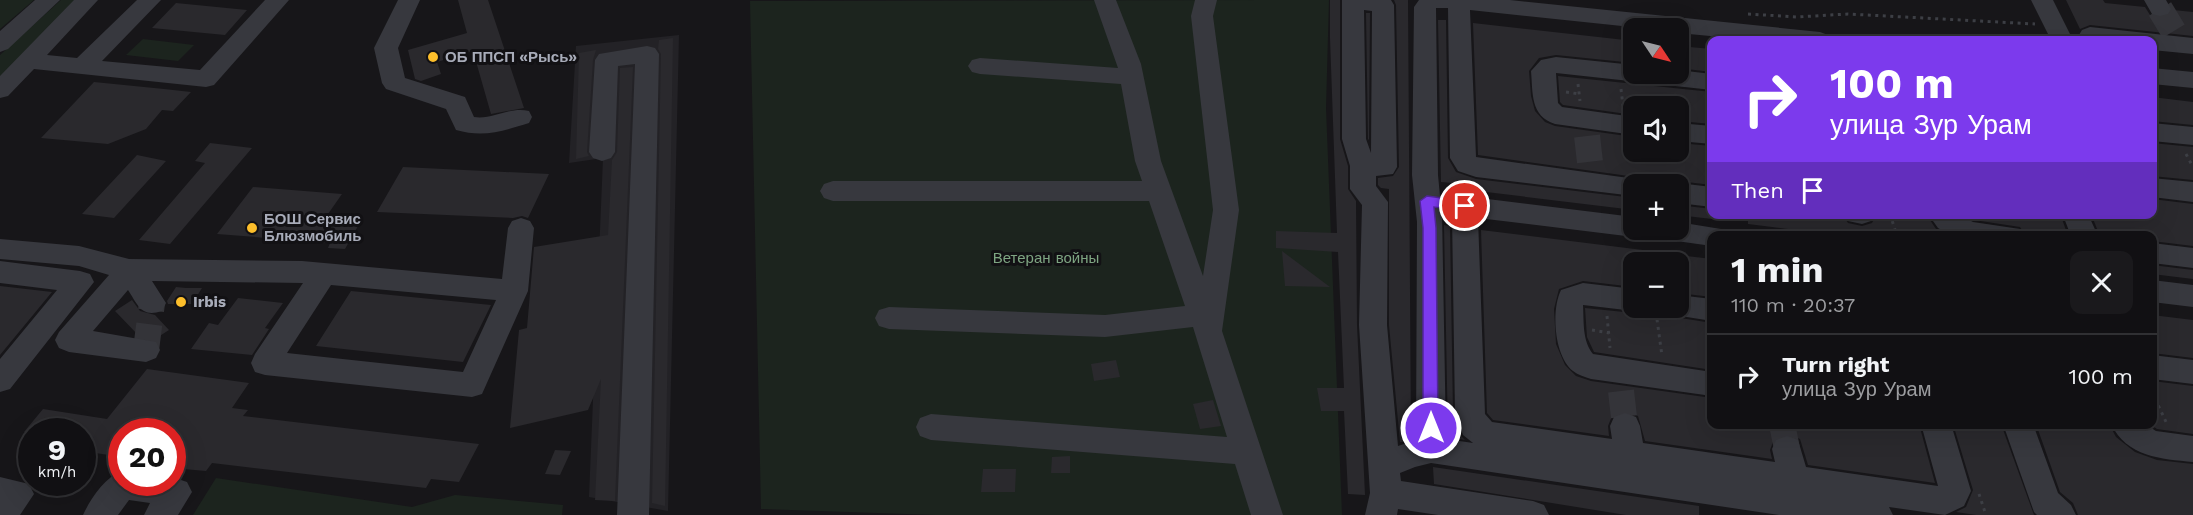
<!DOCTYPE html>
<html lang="en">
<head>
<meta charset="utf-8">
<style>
  :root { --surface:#111013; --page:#1a191c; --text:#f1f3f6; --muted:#9c9da0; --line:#303033 }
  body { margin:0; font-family:"Work Sans",sans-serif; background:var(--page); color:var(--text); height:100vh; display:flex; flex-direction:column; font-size:22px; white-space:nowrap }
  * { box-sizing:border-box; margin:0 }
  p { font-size:20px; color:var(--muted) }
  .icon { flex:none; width:33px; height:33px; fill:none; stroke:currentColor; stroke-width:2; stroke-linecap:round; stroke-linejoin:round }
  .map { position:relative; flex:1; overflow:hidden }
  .details { position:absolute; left:1707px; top:231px; width:450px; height:198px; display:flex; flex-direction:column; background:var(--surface); border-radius:12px; box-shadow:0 6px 24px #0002,0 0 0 2px var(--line) }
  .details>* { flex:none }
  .hud { position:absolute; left:1707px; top:36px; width:450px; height:183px; border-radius:12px; box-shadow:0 6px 24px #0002,0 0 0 2px var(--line); background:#7c3aed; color:#fff; overflow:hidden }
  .needle { width:39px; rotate:125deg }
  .tools { position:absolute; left:1623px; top:18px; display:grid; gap:12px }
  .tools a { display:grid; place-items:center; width:66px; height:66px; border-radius:12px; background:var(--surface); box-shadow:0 6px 24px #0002,0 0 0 2px var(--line); font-size:30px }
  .speed { position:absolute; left:18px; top:418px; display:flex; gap:12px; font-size:30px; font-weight:700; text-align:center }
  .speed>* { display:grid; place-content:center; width:78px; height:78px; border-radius:50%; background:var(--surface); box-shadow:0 6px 24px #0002,0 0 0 2px var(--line); line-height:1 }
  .speed small { font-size:15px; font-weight:400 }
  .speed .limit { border:9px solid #d22; background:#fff; color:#111 }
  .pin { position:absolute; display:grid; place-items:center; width:51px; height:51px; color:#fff; margin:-26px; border:3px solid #fff; border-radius:50%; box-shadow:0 2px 6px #0007 }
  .me { position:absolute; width:66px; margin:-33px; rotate:0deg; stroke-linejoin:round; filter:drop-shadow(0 0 4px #0008) }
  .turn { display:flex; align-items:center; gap:21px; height:126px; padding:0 24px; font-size:27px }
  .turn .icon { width:78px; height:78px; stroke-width:2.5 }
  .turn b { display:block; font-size:42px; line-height:51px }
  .then { display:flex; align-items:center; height:57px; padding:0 24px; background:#0003; gap:12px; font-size:22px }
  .round { display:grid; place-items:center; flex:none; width:63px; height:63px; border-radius:12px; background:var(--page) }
  .summary { display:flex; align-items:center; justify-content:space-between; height:102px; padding:0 24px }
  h1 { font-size:36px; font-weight:700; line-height:45px }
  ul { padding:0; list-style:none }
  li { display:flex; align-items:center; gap:18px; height:84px; padding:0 24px; border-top:2px solid var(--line) }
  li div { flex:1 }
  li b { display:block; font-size:22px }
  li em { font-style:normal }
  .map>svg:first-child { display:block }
  .built { fill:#232226 }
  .green { fill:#1c241e }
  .building { fill:#2a292d }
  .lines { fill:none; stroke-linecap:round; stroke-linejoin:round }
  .minor-tunnel { stroke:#343439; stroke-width:26; stroke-dasharray:26 14; stroke-linecap:butt }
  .path { stroke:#3d3f45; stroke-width:3; stroke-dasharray:3 4.5; stroke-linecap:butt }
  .minor { fill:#37383e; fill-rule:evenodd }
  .route { fill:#7c3aed; stroke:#51269a; stroke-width:1.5 }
  .poi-dot { fill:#fcbe2b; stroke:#121114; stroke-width:2 }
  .labels { text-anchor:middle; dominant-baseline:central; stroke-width:6; stroke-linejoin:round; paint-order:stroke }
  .poi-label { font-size:15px; font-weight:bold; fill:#a8acb9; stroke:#121114; text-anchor:start }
  .park-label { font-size:15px; fill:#7ea582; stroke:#121114 }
</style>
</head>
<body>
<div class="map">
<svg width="2193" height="515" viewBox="0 0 2193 515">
  <rect width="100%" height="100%" fill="#171619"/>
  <!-- built -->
  <path class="built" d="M679,35L668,511L589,497L603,158L569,163L576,46Z"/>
  <!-- green -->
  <path class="green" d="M0,0H34L0,29Z
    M61,0H79L0,79V55Z
    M1329,0L1326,108L1342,515H935L761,509L750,1Z
    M143,39L194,45L178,61L126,55Z
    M216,478L412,507L455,495L563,505L562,515H193Z"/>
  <!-- building -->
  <path class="building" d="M458,0H488L524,108L491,114L473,51L437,62L441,74L421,81L415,79L408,50L467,33Z
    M1330,0H1340V139L1348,166V189L1356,201L1357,325L1365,495L1348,494L1344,411H1321L1317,388H1344L1338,252L1276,248V231L1337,233L1330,38Z
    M1394,0H1408L1411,439L1402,442H1400L1389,325V189L1381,188L1378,185V178L1393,176L1399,167L1396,5Z
    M2066,0H2103L2105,3L2145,7L2150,15L2159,18L2169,16L2173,10L2193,12V36L2090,25L2080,29Z
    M176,3L247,10L225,35L152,28Z
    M1366,13H1370L1369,140L1368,139Z
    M1438,20H1446L1448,158L1456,172L1476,179L1634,198V210L1453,188V183L1441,182Z
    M1473,23L1634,41V63L1556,55L1539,58L1529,71L1531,96L1535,111L1545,122L1555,126L1634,137V152H1678V143L1712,146V185L1678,181L1672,184H1647L1643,178L1478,155Z
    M673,38L665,506L652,503L661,54L658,49L659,40Z
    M1678,46L1712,49V72L1678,68Z
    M596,50L593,60L587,152L589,156L576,159L579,53Z
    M633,67L615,501L595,500L601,379L588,410L510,428L519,330L527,328L534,247L608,235L612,160L617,152L620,68Z
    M1558,76L1712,92V124L1678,121V106H1634V115L1563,105L1560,102Z
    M94,82L164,89L191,92L173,111L162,110L146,129L108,144L41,138Z
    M2152,97L2193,102V125L2152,121Z
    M210,143L252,148L170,244L139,240L205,163L195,161Z
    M2152,143L2193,147V180L2152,176Z
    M137,155L166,161L114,218L82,214Z
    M403,167L549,174L528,218L522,216L513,218L377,212Z
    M253,187L342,194L321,224L358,226L345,249L328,248L330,243L217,234Z
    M2152,199L2193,204V246L2152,241V236H2100L2091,214H2152Z
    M1678,205L1712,209V219L1678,215Z
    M1748,214H1842L1848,223L1862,226L1872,223L1877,214H1926L1936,229L1947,236H1842L1748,224Z
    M1964,214H2063L2062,219L2068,236H2026L2020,227L1974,220Z
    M1444,225L1450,226L1453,414L1461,436L1465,440L1448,437Z
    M1481,230L1667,253V262H1634V287L1583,281L1559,289L1554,309L1556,344L1565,365L1576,376L1591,381L1712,398V424H1919L1935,483L1808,465L1800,439L1788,434L1774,439L1770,450L1772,459L1645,441L1638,416L1626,411L1612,416L1608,426L1609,436L1493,420L1487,413Z
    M1282,251L1330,287L1285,286Z
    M1678,255L1712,259V297L1678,293Z
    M2152,265L2193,270V279L2152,274Z
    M0,286L52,292L0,355Z
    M176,287L186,288H202L192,304H168L167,301Z
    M351,291L491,305L463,362L316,346Z
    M238,298L283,303L265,328L269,329L252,355L191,349L209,323L218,325Z
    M132,300L140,311L155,315L169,330L155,339L140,337L115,311Z
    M1585,308L1634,313L1646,308H1663L1668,316L1712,323V370L1594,352L1587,337Z
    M2152,315L2193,320V358L2152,353Z
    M1116,360L1120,377L1094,381L1091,364Z
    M147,369L249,383L232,408L248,410L243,416L479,444L459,482L431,479L426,488L212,463L206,471L172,468V432H122V457L82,451V432H24L43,409L107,419Z
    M2152,381L2193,386V434L2157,429L2150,424H2152Z
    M1213,400L1221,426L1200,429L1193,404Z
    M1953,424H2001L2034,515H1976L1956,512L1966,507L1973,490Z
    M2036,424H2109L2116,437L2135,452L2157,460L2193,464V515H2078L2073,503L2060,492Z
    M555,450L571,451L560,475L545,474Z
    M1070,456V473H1051L1052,457Z
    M1433,467L1699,506V515H1626L1434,484Z
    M983,469H1016L1015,492H981Z"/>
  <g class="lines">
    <!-- minor-tunnel -->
    <path class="minor-tunnel" d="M2160,9L2174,32
      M1587,136L1590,162
      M146,350L152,303
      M1621,391L1625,426
      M1782,424L1787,449"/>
    <!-- path -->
    <path class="path" d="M1748,14L1797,17L1848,14L2035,24
      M1578,84L1580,101
      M1621,89L1623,106
      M1566,92L1579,94
      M1674,94L1676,106
      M2186,154L2193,167
      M1890,214L1897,236
      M1656,312L1662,356
      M1607,316L1610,348
      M1592,330L1609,333
      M2152,392L2167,424
      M2152,405L2159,406
      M1979,494L1986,515"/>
    <!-- minor -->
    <path class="minor" d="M35,0H60L8,49L0,52V31Z
      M74,0H98L47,55L77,58L137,0H161L102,61L200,70L265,0H289L214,85L206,87L34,69L8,96L0,98V76Z
      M398,0H420L398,48L405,78L465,97L474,117C493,120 510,106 529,111L532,117L529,123C502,131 484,138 456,130L446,109L386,89L382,83L374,48Z
      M1094,0H1116L1141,64L1161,161L1203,276L1213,210L1191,16L1195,0H1217L1213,16L1239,210L1222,331L1283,515H1251L1235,464L931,440L920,436L916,427L920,418L931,414L1227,437L1193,327L1105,337L889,329L879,326L875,318L879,310L889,307L1105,315L1185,306L1149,201H833L824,198L820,191L824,184L833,181H1142L1135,161L1121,84L980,74L972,72L968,66L972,60L980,58L1118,68Z
      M1342,0H1391L1394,5L1397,167L1393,174L1376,176V186L1388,202L1387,325L1398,446L1416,440L1417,222L1412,175L1414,7L1419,0H1510L1820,32L1828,35L1831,40H1753L1678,33V28H1641L1470,10L1476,157L1643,180L1645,184H1634V196L1476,177L1458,171L1450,158L1448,8H1436L1438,175L1440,196L1447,194L1634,217V230H1678V222L1721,229L1725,236H1712V246L1648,237L1645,232L1634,237L1478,218L1485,414L1492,422L1612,439L1610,426L1614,417L1625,413L1636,417L1640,426L1643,443L1775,462L1772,449L1776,440L1787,436L1798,440L1806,467L1938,486L1921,424H1951L1971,491L1964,506L1945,515L1889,507L1893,515H1779L1431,463L1415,467L1400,473L1401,481L1533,501L1544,505L1549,515H1438L1398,509L1397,515H1365L1370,493L1359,325L1362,205L1350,189V166L1342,139ZM1364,10L1372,11L1371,153L1366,139ZM1442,212L1452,214L1455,414L1463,435L1473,443L1446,439Z
      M2031,0H2053L2073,40H2051Z
      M2144,0H2166L2171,9L2168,14L2160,16L2152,14Z
      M2090,27L2193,38V54L2152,50V40H2082L2079,35L2082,30Z
      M647,46L655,48L659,54L649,515H617L635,64L618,66L615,152L611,158L602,161L593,158L589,152L595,60L599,54Z
      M1556,57L1634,65V74H1678V70L1712,74V90L1556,73L1558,103L1562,107L1634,117V135L1555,124C1530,116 1533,93 1531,71L1541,60Z
      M2152,68L2193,72V88L2152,84Z
      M1678,123L1712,126V144L1678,141Z
      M2152,123L2193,127V145L2152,141Z
      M2152,178L2193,182V202L2152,197Z
      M1678,183L1712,187V207L1678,203V184H1674Z
      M1844,214H1875L1871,221L1862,224L1848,221Z
      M1928,214H1958L1973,222L2020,229L2024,236H1952L1938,228Z
      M2066,214H2088L2098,236H2071L2064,218Z
      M521,218L530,221L534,228L528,291L482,394L472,397L265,375L255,372L251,363L255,354L303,283L152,281L166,303L162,311C141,318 138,305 128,290L93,331L156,342L160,350L156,358L146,362L69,352L59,348L55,340L59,332L109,275L79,266L0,259V239L79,246L129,259L302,261L502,279L508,228L512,221ZM331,285L496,300L463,372L287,353Z
      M2152,243L2193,248V268L2152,263Z
      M0,261L80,271L90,274L94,282L10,389L0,392V359L57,290L0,283Z
      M2152,280L2193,285V307L2152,302Z
      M1583,283L1634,289V308H1644L1634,311L1583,305C1584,321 1582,341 1593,354L1712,372V396L1591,379C1585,377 1578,375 1573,371C1554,356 1551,310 1561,290Z
      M1678,295L1712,299V321L1668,314L1665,308H1678Z
      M2152,355L2193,360V384L2152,379Z
      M2003,424H2033L2058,493L2071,505L2076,515H2037L2034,512Z
      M2111,424H2145L2156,431L2193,436V462C2161,459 2127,457 2111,424Z
      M122,471V483H172V477L187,482L192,492L178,515H144L150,503L129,500L118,515H83C91,498 104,478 122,471Z
      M0,477L29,484L34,494L20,515H0Z"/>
  </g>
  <!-- route -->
  <path class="route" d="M1427,196L1465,201L1471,206L1465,211L1434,207L1436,228L1438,428L1436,432L1431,434L1425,432L1423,428V228L1420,201Z"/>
  <!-- markers -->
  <g class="poi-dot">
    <circle cx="433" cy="57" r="6"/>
    <circle cx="252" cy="228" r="6"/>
    <circle cx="181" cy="302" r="6"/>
  </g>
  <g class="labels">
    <!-- poi labels -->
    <g class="poi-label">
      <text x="445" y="57">ОБ ППСП «Рысь»</text>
      <text x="264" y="219">БОШ Сервис<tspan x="264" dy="17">Блюзмобиль</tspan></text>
      <text x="193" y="302">Irbis</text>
    </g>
    <!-- park labels -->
    <g class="park-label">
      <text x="1046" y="258">Ветеран войны</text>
    </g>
  </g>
</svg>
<div class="tools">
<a><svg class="needle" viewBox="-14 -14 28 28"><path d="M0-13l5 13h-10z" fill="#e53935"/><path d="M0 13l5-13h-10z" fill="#9c9da0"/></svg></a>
<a><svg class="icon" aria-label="sound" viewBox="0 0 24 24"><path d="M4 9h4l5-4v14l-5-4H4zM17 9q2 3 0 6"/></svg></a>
<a>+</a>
<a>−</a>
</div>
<div class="speed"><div>9<small>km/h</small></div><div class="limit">20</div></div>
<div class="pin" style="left:1465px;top:206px;background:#d93025"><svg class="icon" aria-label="arrive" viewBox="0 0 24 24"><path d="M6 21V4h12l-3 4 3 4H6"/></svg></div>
<svg class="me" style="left:1431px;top:428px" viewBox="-20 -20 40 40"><circle r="17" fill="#7c3aed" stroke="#fff" stroke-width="3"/><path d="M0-11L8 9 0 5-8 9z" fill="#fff"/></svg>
<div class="hud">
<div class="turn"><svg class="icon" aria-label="right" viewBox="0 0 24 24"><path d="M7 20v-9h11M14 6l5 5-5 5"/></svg><div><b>100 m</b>улица Зур Урам</div></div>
<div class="then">Then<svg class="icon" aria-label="arrive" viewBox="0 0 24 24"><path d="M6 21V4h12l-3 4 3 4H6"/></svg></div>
</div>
<section class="details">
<div class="summary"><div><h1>1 min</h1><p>110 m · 20:37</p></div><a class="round"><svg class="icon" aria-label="close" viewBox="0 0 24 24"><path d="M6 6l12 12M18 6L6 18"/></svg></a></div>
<ul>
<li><svg class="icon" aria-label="right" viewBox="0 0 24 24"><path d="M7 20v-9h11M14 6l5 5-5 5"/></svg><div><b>Turn right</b><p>улица Зур Урам</p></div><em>100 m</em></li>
</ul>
</section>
</div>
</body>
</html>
